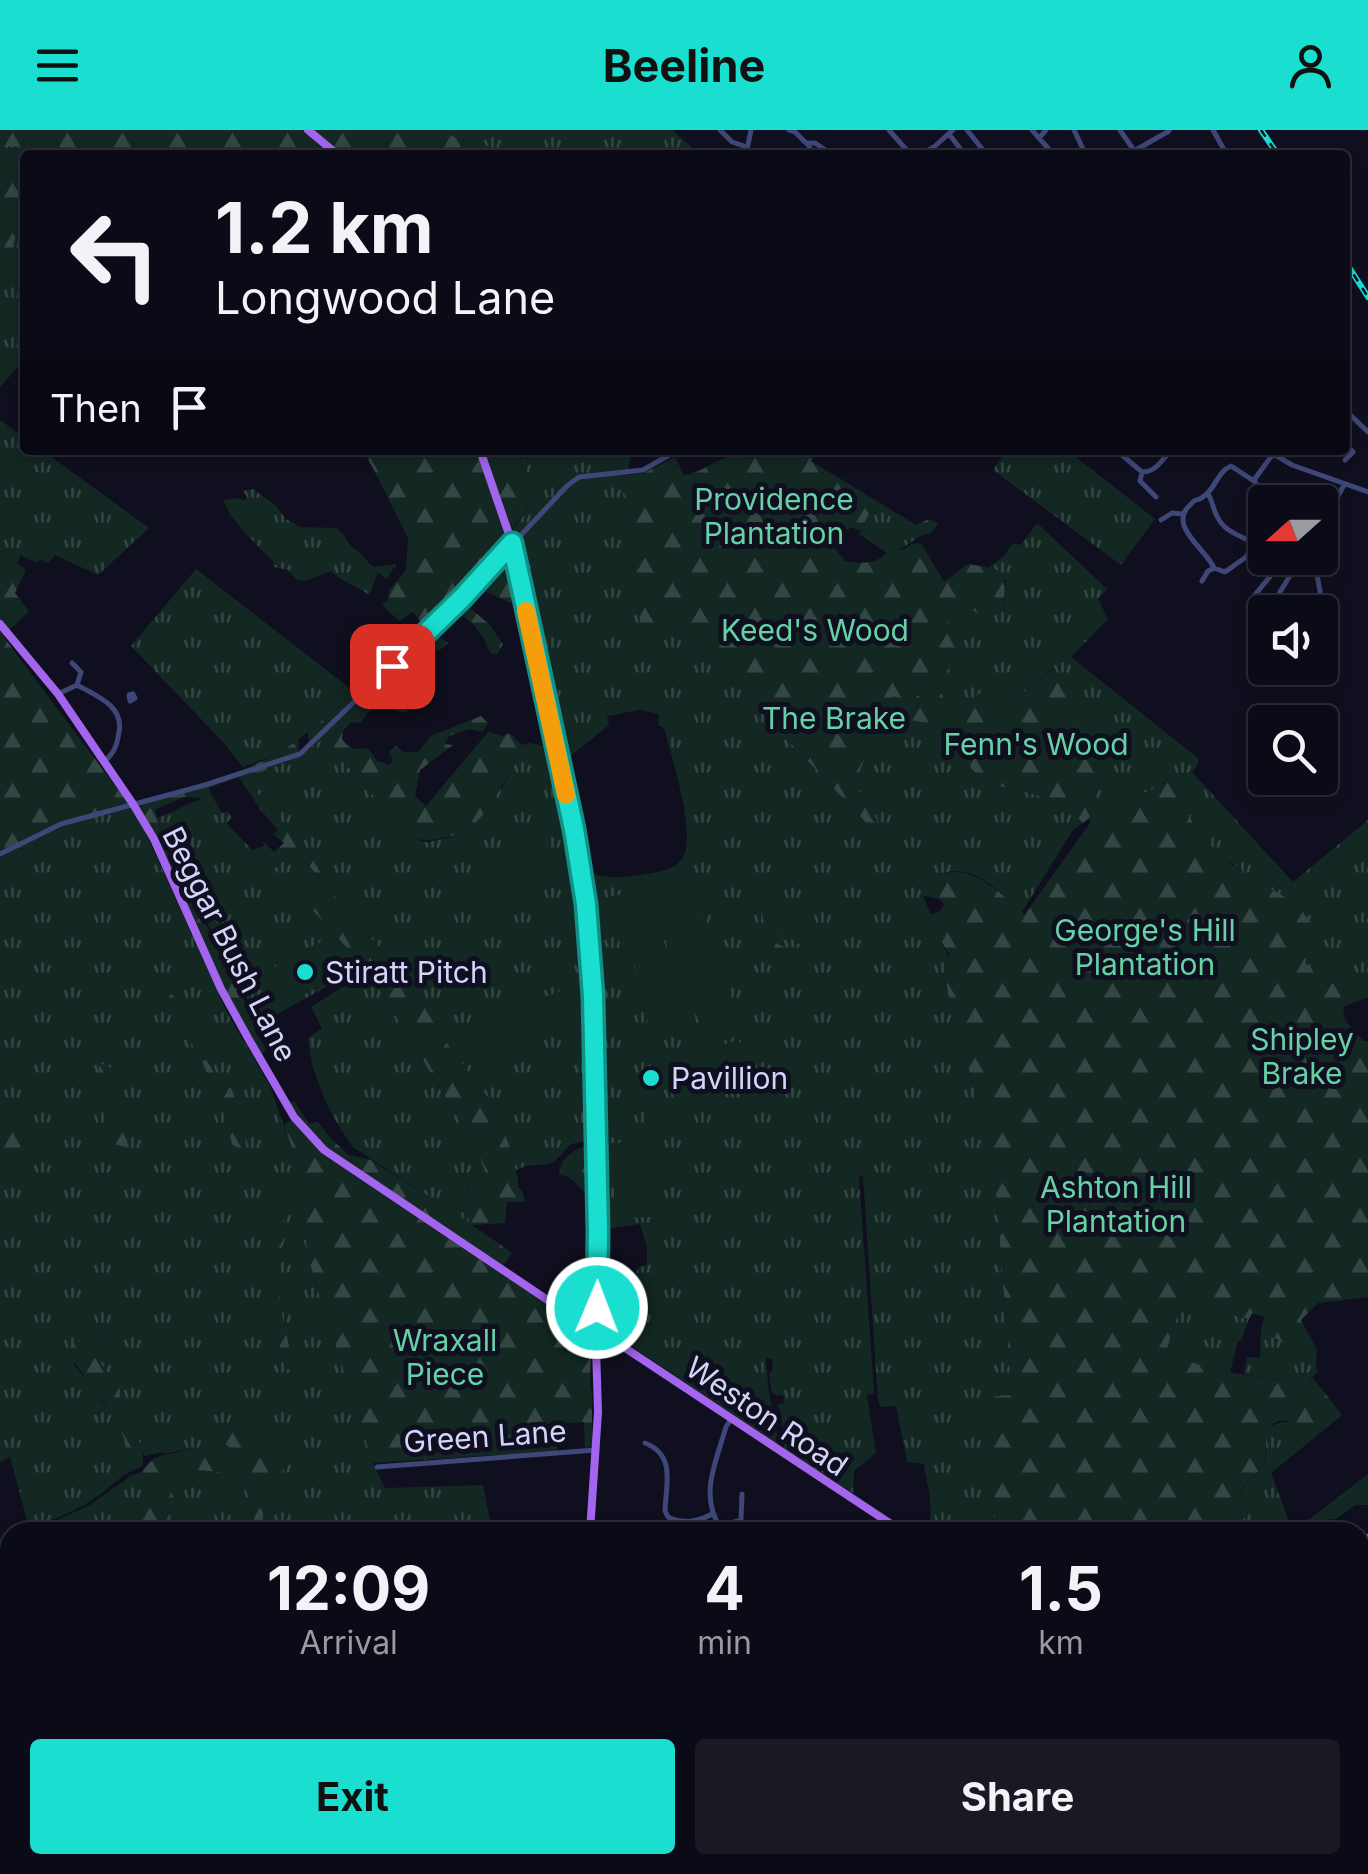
<!DOCTYPE html>
<html lang="en">
<head>
<meta charset="utf-8">
<style>
  :root { --surface:#0b0b17; --page:#191924; --text:#f1f3f6; --muted:#9a9ba1; --line:#2b2b36; --accent:#19ded0 }
  body { margin:0; font-family:Inter,sans-serif; background:var(--page); color:var(--text); height:100vh; display:flex; flex-direction:column; font-size:38px; white-space:nowrap }
  * { box-sizing:border-box; margin:0 }
  p { font-size:32px; color:var(--muted) }
  .icon { flex:none; width:55px; height:55px; fill:none; stroke:currentColor; stroke-width:2; stroke-linecap:round; stroke-linejoin:round }
  .map { position:relative; flex:1; overflow:hidden }
  .sheet { position:absolute; left:0px; top:1392px; width:1370px; height:352px; display:flex; flex-direction:column; background:var(--surface); border-radius:30px 30px 0 0; box-shadow:0 5px 15px #0003,0 0 0 2px var(--line) }
  .sheet>* { flex:none }
  .hud { position:absolute; left:20px; top:20px; width:1330px; height:305px; border-radius:10px; box-shadow:0 5px 15px #0003,0 0 0 2px var(--line); background:#0b0b17; color:var(--text); overflow:hidden }
  .needle { width:65px; rotate:249deg }
  .fabs { position:absolute; left:1248px; top:355px; display:grid; gap:20px }
  .fabs a { display:grid; place-items:center; width:90px; height:90px; border-radius:10px; background:var(--surface); box-shadow:0 5px 15px #0003,0 0 0 2px var(--line); font-size:50px }
  .pin { position:absolute; display:grid; place-items:center; width:85px; height:85px; color:#fff; margin:-42px; border-radius:20px; box-shadow:0 5px 15px #0006 }
  .me { position:absolute; width:110px; margin:-55px; rotate:1deg; stroke-linejoin:round; filter:drop-shadow(0 0 8px #0008) }
  .turn { display:flex; align-items:center; gap:35px; height:210px; padding:0 30px; font-size:45px }
  .turn .icon { width:130px; height:130px; stroke-width:2.5 }
  .turn b { display:block; font-size:70px; line-height:85px }
  .then { display:flex; align-items:center; height:95px; padding:0 30px; background:#0003; gap:20px; font-size:38px }
  .eta { display:flex; justify-content:space-evenly; align-items:center; height:170px; text-align:center }
  .eta b { font-size:60px; font-weight:700; line-height:70px }
  .button { display:flex; gap:20px; margin-top:auto; padding:20px 30px }
  .button a { flex:1; height:115px; border-radius:10px; background:var(--accent); color:#111; font-size:40px; font-weight:700; line-height:115px; text-align:center }
  .button a+a { background:var(--page); color:var(--text) }
  header { display:flex; justify-content:space-between; align-items:center; height:130px; padding:0 30px; background:var(--accent); color:#111; font-size:45px; font-weight:700 }
  .map>svg:first-child { display:block }
  .grass { fill:url(#grass-tufts) }
  .forest { fill:url(#forest-firs) }
  .pitch { fill:#132823 }
  .lines { fill:none; stroke-linecap:round; stroke-linejoin:round }
  .minor { stroke:#3f4778; stroke-width:5 }
  .major { stroke:#a365ee; stroke-width:8 }
  .rail-casing { stroke:#19ded0; stroke-width:6 }
  .rail { stroke:#0f0f1f; stroke-width:2.5; stroke-dasharray:8; stroke-linecap:butt }
  .route-casing { stroke:#109087; stroke-width:25 }
  .route { stroke:#19ded0; stroke-width:18 }
  .slow { stroke:#f59e0b; stroke-width:18 }
  .poi-dot { fill:#19ded0; stroke:#0f0f1f; stroke-width:4 }
  .labels { text-anchor:middle; dominant-baseline:central; stroke-width:10; stroke-linejoin:round; paint-order:stroke }
  .park-label { font-size:30px; fill:#66d1a4; stroke:#0f0f1f }
  .street-label { font-size:30px; fill:#d2d4fa; stroke:#0f0f1f }
  .poi-label { font-size:30px; fill:#d2d4fa; stroke:#0f0f1f; text-anchor:start }
</style>
</head>
<body>
<header><svg class="icon" aria-label="menu" viewBox="0 0 24 24"><path d="M4 6h16M4 12h16M4 18h16"/></svg>Beeline<svg class="icon" aria-label="person" viewBox="0 0 24 24"><circle cx="12" cy="8" r="4"/><path d="M4 21q1-7 8-7t8 7"/></svg></header>
<div class="map">
<svg width="1368" height="1744" viewBox="0 0 1368 1744">
  <defs>
    <pattern id="grass-tufts" width="24" height="20" patternUnits="userSpaceOnUse" patternTransform="scale(2.5)"><rect width="24" height="20" fill="#132823"/><path d="M3 7l-1-3M5 7V3M7 7l1-3M15 17l-1-3M17 17v-4M19 17l1-3" fill="none" stroke="#344644"/></pattern>
    <pattern id="forest-firs" width="22" height="20" patternUnits="userSpaceOnUse" patternTransform="scale(2.5)"><rect width="22" height="20" fill="#132823"/><path d="M5 1l3.5 6h-7zM16 11l3.5 6h-7z" fill="#344644"/></pattern>
  </defs>
  <rect width="100%" height="100%" fill="#0f0f1f"/>
  <!-- grass -->
  <path class="grass" d="M0,0H295L25,25V229L0,257Z
    M443,0H672L701,25H502L474,9L464,13Z
    M0,290L25,308V320H42L149,398L98,445L55,425L48,433L40,429L37,433L0,415Z
    M517,320H632L623,363L641,499L683,503L738,557L871,698L877,691L855,654L867,622L888,594L881,582L894,566L919,565L922,570L905,589L938,595L982,652L1059,670L1083,693L1073,700L1022,782C1002,764 969,728 939,746C933,750 927,758 922,763L948,827L945,841L948,863L993,1027L1012,1266L982,1270L981,1277L997,1402H926C936,1383 927,1355 924,1334L907,1332L896,1276L880,1277L878,1269L863,1046L859,1047L874,1263L867,1265L876,1323L854,1341L853,1363L784,1319L781,1283L777,1275L785,1273L783,1265L776,1266L775,1263H772L769,1244L773,1238L772,1229L766,1228V1232L769,1264L779,1315L616,1206L620,1199L641,1194L636,1142L639,1137L647,1135V1117L640,1094L604,1099C604,987 602,874 587,763L590,762L589,757L592,754L591,743C608,750 628,747 646,744C658,742 674,740 682,729C698,707 671,625 664,598L658,595L659,584L640,580L607,586L609,595L568,628L564,607L561,603V595L559,594V587L554,583L512,400L538,366Z
    M1007,320H1067L1155,389L1121,435L993,340Z
    M253,359L275,375L286,389L300,397L336,398L343,404L351,417L359,422L371,435L375,437L396,434L387,449L378,443L369,465C358,456 341,452 331,441L305,451L297,450L288,440L274,437L273,431L245,403L230,384L223,370L237,368L244,370L247,367L243,361Z
    M873,375L922,405L899,420L891,419L887,423L859,404Z
    M1037,393L1107,459L1098,469L1108,489L1071,527L1199,629L1197,636L1192,642L1293,752L1368,690V843L1355,853L1338,857L1304,833L1313,814L1315,797L1257,751L1220,725L1197,703L1171,650L1112,679L1092,695L1089,688L1101,649L1054,538L1003,579L952,585L937,555L928,551L947,492L973,480L1004,479L1006,451L995,439L988,438L1004,426L1013,413L1021,415Z
    M196,439L356,563L284,621L243,637L223,612L131,516Z
    M324,608L405,703L423,712H428L450,707L470,698L503,656L522,615L529,613L552,617L582,775L590,910L584,930V999L592,1010L571,1014L554,1032L543,1035H529L516,1040L498,986L488,968L446,912L407,850L328,758C316,723 269,681 246,648L298,627Z
    M211,664L222,683L228,681L232,688L227,692L229,696L252,720L257,718L267,729L271,725L275,738L295,719L319,749L300,766L364,836L272,887L263,888L256,885L165,714L158,688Z
    M131,677L140,690L228,884L270,956L299,1039L308,1128L373,1333L385,1358L483,1355L492,1402H263V1383L286,1333L270,1308L233,1303L206,1294L230,1318L229,1323C216,1329 202,1324 190,1318C181,1322 173,1321 164,1324L163,1322L144,1326C141,1315 136,1302 131,1292C126,1279 118,1273 119,1258L92,1222L111,1204L126,1198L123,1194L91,1204L84,1209L74,1235L88,1251L101,1272L113,1282L135,1334L140,1337C124,1343 113,1354 99,1365C79,1380 55,1389 31,1398L29,1397L10,1327L0,1332V743L61,697Z
    M368,841L475,1015L488,1049L487,1054L473,1055L467,1059L464,1078L471,1094L353,1017L338,995L325,970L312,935L308,908L322,898L311,877Z
    M1186,1169L1213,1181L1249,1189L1241,1211H1238L1230,1242L1165,1227L1179,1179Z
    M1261,1200L1316,1232L1317,1242L1306,1255L1244,1244L1247,1227L1260,1228Z
    M1293,1291L1307,1296L1320,1303L1271,1343L1293,1402L1368,1344V1375H1355L1336,1389L1323,1390L1318,1402H1248C1246,1390 1239,1374 1242,1362C1244,1350 1257,1348 1262,1337C1275,1313 1250,1294 1293,1291Z
    M197,1340L242,1344L258,1402H164L162,1395L175,1372L152,1364L121,1402H31L90,1375L132,1345L142,1342L140,1346L145,1360H157L161,1354Z
    M10,1407V1535L0,1533V1408Z
    M1368,1413V1744H854L855,1735H1360V1419Z
    M10,1587V1729L0,1724V1590Z
    M173,1735H310L312,1744H171L173,1740Z"/>
  <!-- forest -->
  <path class="forest" d="M0,0H443L464,13L474,9L502,25H25V88L17,103L4,141L0,143V37L21,32L20,16L0,17Z
    M362,320H517L538,366L506,405L519,477L474,456L460,470L489,494L503,514L497,525L490,523C484,507 476,493 460,485L449,495L443,494L441,497L442,503L435,504L448,513L439,521C415,518 404,535 386,549L393,561L394,571L378,560L374,564L401,576L410,583L401,582L389,575L373,574L361,592L350,593L343,601L342,609C350,620 355,620 368,618L377,631L390,635L393,629L389,622L396,616L404,622H418L431,606L481,586L488,593L482,602L469,599L449,606L445,614L453,615L420,640L415,666L426,676L488,602L503,606L509,603L522,615C510,640 490,686 465,701C458,705 450,706 442,708C426,712 420,711 405,703L324,608L309,619L308,602L356,563C360,544 362,525 376,511L375,503L378,501L387,509L411,508L422,493L413,482L399,491L382,475L388,470L389,460L406,440L408,408L373,338Z
    M743,320H817L811,331L916,395L929,389L938,393L931,403L922,405L873,376L860,401L851,397L841,405L833,416L845,431C867,434 875,435 891,419L902,420L912,414L921,413L944,452L968,434C1010,441 1005,438 1004,479L987,488L973,480L947,492L946,501L961,529L944,543L930,544L928,551L937,555L952,584L980,563L1003,579L1055,538L1101,649L1089,688L1083,693L1059,670L982,652L938,595L904,589L922,571L919,565L907,572L894,566L881,582L888,594L867,622L855,654L878,691L872,699L738,557L683,503L641,499L623,363L627,345L644,343L675,327L684,345C704,343 721,324 742,324Z
    M0,415L21,425L17,433L26,440L15,463L29,481L3,506L131,677L61,697L0,743Z
    M299,609L298,627L246,648C269,682 316,723 328,758L407,850L446,912L488,968L498,986L509,1015L518,1049V1057L522,1061L525,1072H507L505,1093L472,1095L512,1123L503,1136L325,1017L289,973L294,971L309,994L318,992L331,1009L349,1025L371,1030L470,1093C464,1079 459,1065 473,1055L487,1054L488,1049L475,1015L368,841L299,765L319,748L295,719L275,738L269,731L272,726L267,729L257,718L264,716L263,711L274,722L284,713L273,704L278,700L260,679L239,647L209,658L211,664L203,668L184,667L155,680L165,714L252,885L266,894L254,900L267,920L260,925L235,883L136,672C185,659 260,640 299,609Z
    M1171,650L1198,703L1231,734L1293,772L1316,798L1313,814L1305,833L1338,857L1355,853L1368,843V867L1343,877L1345,890L1363,911H1368V1167L1318,1173L1301,1190L1317,1220L1316,1232L1261,1200L1264,1187L1252,1183L1249,1189L1213,1181L1186,1169L1183,1180H1179L1165,1226L1234,1243L1306,1255L1313,1248L1342,1285L1320,1303C1308,1296 1279,1281 1269,1299C1264,1308 1267,1321 1264,1331C1261,1344 1251,1346 1244,1355C1236,1366 1246,1390 1248,1402H997L981,1277L983,1267L1012,1265L993,1027L948,863L945,841L949,825L928,786L940,781L944,775L940,769L924,766L922,763C955,715 996,760 1025,784L1090,693L1092,694L1112,679Z
    M761,750C774,776 779,791 805,805L801,815L775,799L770,805L771,810L785,818L784,846L774,839L776,832L771,827L761,779L751,757Z
    M160,855C190,879 198,884 207,923L201,927L155,862Z
    M213,928L216,933L212,938C230,954 239,963 234,987C244,1000 247,1009 246,1025L232,1014L226,989L202,931Z
    M100,934L107,935L116,943L112,948L115,955L112,965C126,975 134,1002 125,1017L115,1014C101,999 106,986 102,967C99,950 96,953 100,934Z
    M11,984L32,998V1033L0,1042V996Z
    M292,990L322,1024L559,1182L572,1198L589,1208C594,1227 587,1246 592,1264V1315L585,1319L584,1292L557,1294V1321L373,1333L308,1128L299,1039L284,994Z
    M592,1015V1067C578,1062 577,1046 559,1045C560,1027 575,1018 592,1015Z
    M273,1076L285,1077L286,1082L283,1091L285,1109L280,1123L278,1150L283,1190L294,1238L286,1240L267,1162L270,1097L274,1090Z
    M123,1194L127,1198L111,1204L92,1222L120,1259C118,1273 126,1278 131,1291C137,1305 144,1319 143,1334L140,1337L135,1334L113,1282L93,1263L88,1251L69,1225L71,1215L91,1204Z
    M202,1293L233,1303L270,1308L286,1333L263,1383V1402H258L242,1344L197,1340L161,1354L157,1360L151,1362L145,1360L140,1346C152,1325 159,1326 180,1322C183,1321 185,1319 188,1319C202,1318 209,1331 229,1323L230,1318Z
    M171,1360L175,1372L162,1395L164,1402H121L152,1364Z
    M1368,1413V1675L1360,1690V1419Z
    M855,1735H1259L1251,1744H854Z"/>
  <!-- pitch -->
  <path class="pitch" d="M545,707L550,720L554,722L563,751L487,779L470,734L513,716L515,718Z
    M695,747L710,812L668,821L653,757Z
    M651,757L666,821L624,831L609,767Z
    M324,810L342,844L286,874L268,840Z
    M717,812L736,889L697,905L694,894L700,892L683,820Z
    M680,823L696,891L650,902L634,833Z
    M568,858L582,895L524,918L510,881Z
    M507,884L520,915L481,931L469,899Z
    M739,910L752,956L676,975L664,930Z
    M644,968H655V1087L615,1088L614,1025L610,1024L609,1013L644,1012Z"/>
  <g class="lines">
    <!-- minor -->
    <path class="minor" d="M720,0L732,12L747,17
      M789,0L795,2L806,13
      M889,0L911,25
      M967,0L987,25
      M1032,0L1054,25
      M1074,0L1083,19L1088,25
      M1120,0L1137,25
      M1213,0L1227,25
      M949,4L965,25
      M1039,8L1046,0
      M810,18L807,13H815L833,25
      M1134,21L1169,1
      M746,25L751,0
      M919,25L934,17L953,0
      M1345,202L1349,213L1345,222
      M1345,280L1368,302
      M1116,320L1142,342C1155,343 1163,329 1171,320
      M1267,320L1292,335L1368,362
      M1345,330L1353,322L1345,314
      M1231,336L1254,351L1262,360L1252,381L1264,397L1246,427L1225,442L1214,438C1207,420 1167,396 1190,375C1199,365 1194,374 1204,366C1216,358 1217,342 1231,336Z
      M1142,342L1140,351L1156,367
      M1254,350L1273,324
      M1208,364C1213,372 1213,380 1218,388C1225,402 1240,405 1253,413
      M1161,390L1172,383L1183,384
      M1320,399L1344,355
      M1314,428L1322,472L1320,482
      M1202,451L1208,441L1214,438
      M1277,467L1294,439L1284,430
      M1250,471L1285,428
      M72,533L81,542L77,555
      M58,564L77,555C97,566 124,576 119,602C117,616 114,623 104,632
      M133,564L135,568L130,571L129,565Z
      M0,724L61,694L205,655L300,624L462,468L567,356L579,347L643,340L678,320
      M645,1313C676,1325 666,1354 665,1381L668,1387C681,1394 699,1392 712,1384
      M377,1337L596,1320
      M719,1397L741,1390L742,1364
      M723,1402C698,1367 715,1335 726,1297L731,1289
      M627,1744L638,1735"/>
    <!-- major -->
    <path class="major" d="M308,0L338,25
      M480,320L512,413L573,699L586,774L593,866L598,1090L597,1223
      M0,494L58,564L133,674L154,709L221,859L248,908L294,987L324,1020L561,1179L604,1204L903,1402
      M563,1183L575,1196L592,1203
      M590,1402L598,1282L596,1217
      M1360,1413L1368,1408
      M567,1744L568,1735"/>
    <defs>
      <path id="rail" d="M1261,0L1278,25
        M1345,131L1368,167"/>
    </defs>
    <!-- rail casing -->
    <use href="#rail" class="rail-casing"/>
    <!-- rail -->
    <use href="#rail" class="rail"/>
  </g>
  <g class="lines">
    <defs>
      <path id="route" d="M392,536L462,468L512,413L574,699L586,774L593,866L598,1102L597,1178"/>
    </defs>
    <!-- route casing -->
    <use href="#route" class="route-casing"/>
    <!-- route -->
    <use href="#route" class="route"/>
    <!-- slow -->
    <path class="slow" d="M526,481L566,665"/>
  </g>
  <!-- markers -->
  <g class="poi-dot">
    <circle cx="305" cy="842" r="10"/>
    <circle cx="651" cy="948" r="10"/>
  </g>
  <g class="labels">
    <!-- park labels -->
    <g class="park-label">
      <text x="774" y="369">Providence<tspan x="774" dy="34">Plantation</tspan></text>
      <text x="815" y="500">Keed's Wood</text>
      <text x="834" y="588">The Brake</text>
      <text x="1036" y="614">Fenn's Wood</text>
      <text x="1145" y="800">George's Hill<tspan x="1145" dy="34">Plantation</tspan></text>
      <text x="1302" y="909">Shipley<tspan x="1302" dy="34">Brake</tspan></text>
      <text x="1116" y="1057">Ashton Hill<tspan x="1116" dy="34">Plantation</tspan></text>
      <text x="445" y="1210">Wraxall<tspan x="445" dy="34">Piece</tspan></text>
    </g>
    <!-- street labels -->
    <g class="street-label">
      <text transform="translate(230 814) rotate(63)">Beggar Bush Lane</text>
      <text transform="translate(767 1286) rotate(34)">Weston Road</text>
      <text transform="translate(485 1306) rotate(-4)">Green Lane</text>
    </g>
    <!-- poi labels -->
    <g class="poi-label">
      <text x="325" y="842">Stiratt Pitch</text>
      <text x="671" y="948">Pavillion</text>
    </g>
  </g>
</svg>
<div class="fabs">
<a><svg class="needle" viewBox="-14 -14 28 28"><path d="M0-13l5 13h-10z" fill="#e53935"/><path d="M0 13l5-13h-10z" fill="#9a9ba1"/></svg></a>
<a><svg class="icon" aria-label="sound" viewBox="0 0 24 24"><path d="M4 9h4l5-4v14l-5-4H4zM17 9q2 3 0 6"/></svg></a>
<a><svg class="icon" aria-label="search" viewBox="0 0 24 24"><circle cx="10" cy="10" r="6"/><path d="M15 15l6 6"/></svg></a>
</div>
<div class="pin" style="left:392px;top:536px;background:#d93025"><svg class="icon" aria-label="arrive" viewBox="0 0 24 24"><path d="M6 21V4h12l-3 4 3 4H6"/></svg></div>
<svg class="me" style="left:597px;top:1178px" viewBox="-20 -20 40 40"><circle r="17" fill="#19ded0" stroke="#fff" stroke-width="3"/><path d="M0-11L8 9 0 5-8 9z" fill="#fff"/></svg>
<div class="hud">
<div class="turn"><svg class="icon" aria-label="left" viewBox="0 0 24 24"><path d="M17 20v-9H6M10 6l-5 5 5 5"/></svg><div><b>1.2 km</b>Longwood Lane</div></div>
<div class="then">Then<svg class="icon" aria-label="arrive" viewBox="0 0 24 24"><path d="M6 21V4h12l-3 4 3 4H6"/></svg></div>
</div>
<section class="sheet">
<div class="eta">
<div><b>12:09</b><p>Arrival</p></div>
<div><b>4</b><p>min</p></div>
<div><b>1.5</b><p>km</p></div>
</div>
<div class="button"><a>Exit</a><a>Share</a></div>
</section>
</div>
</body>
</html>
